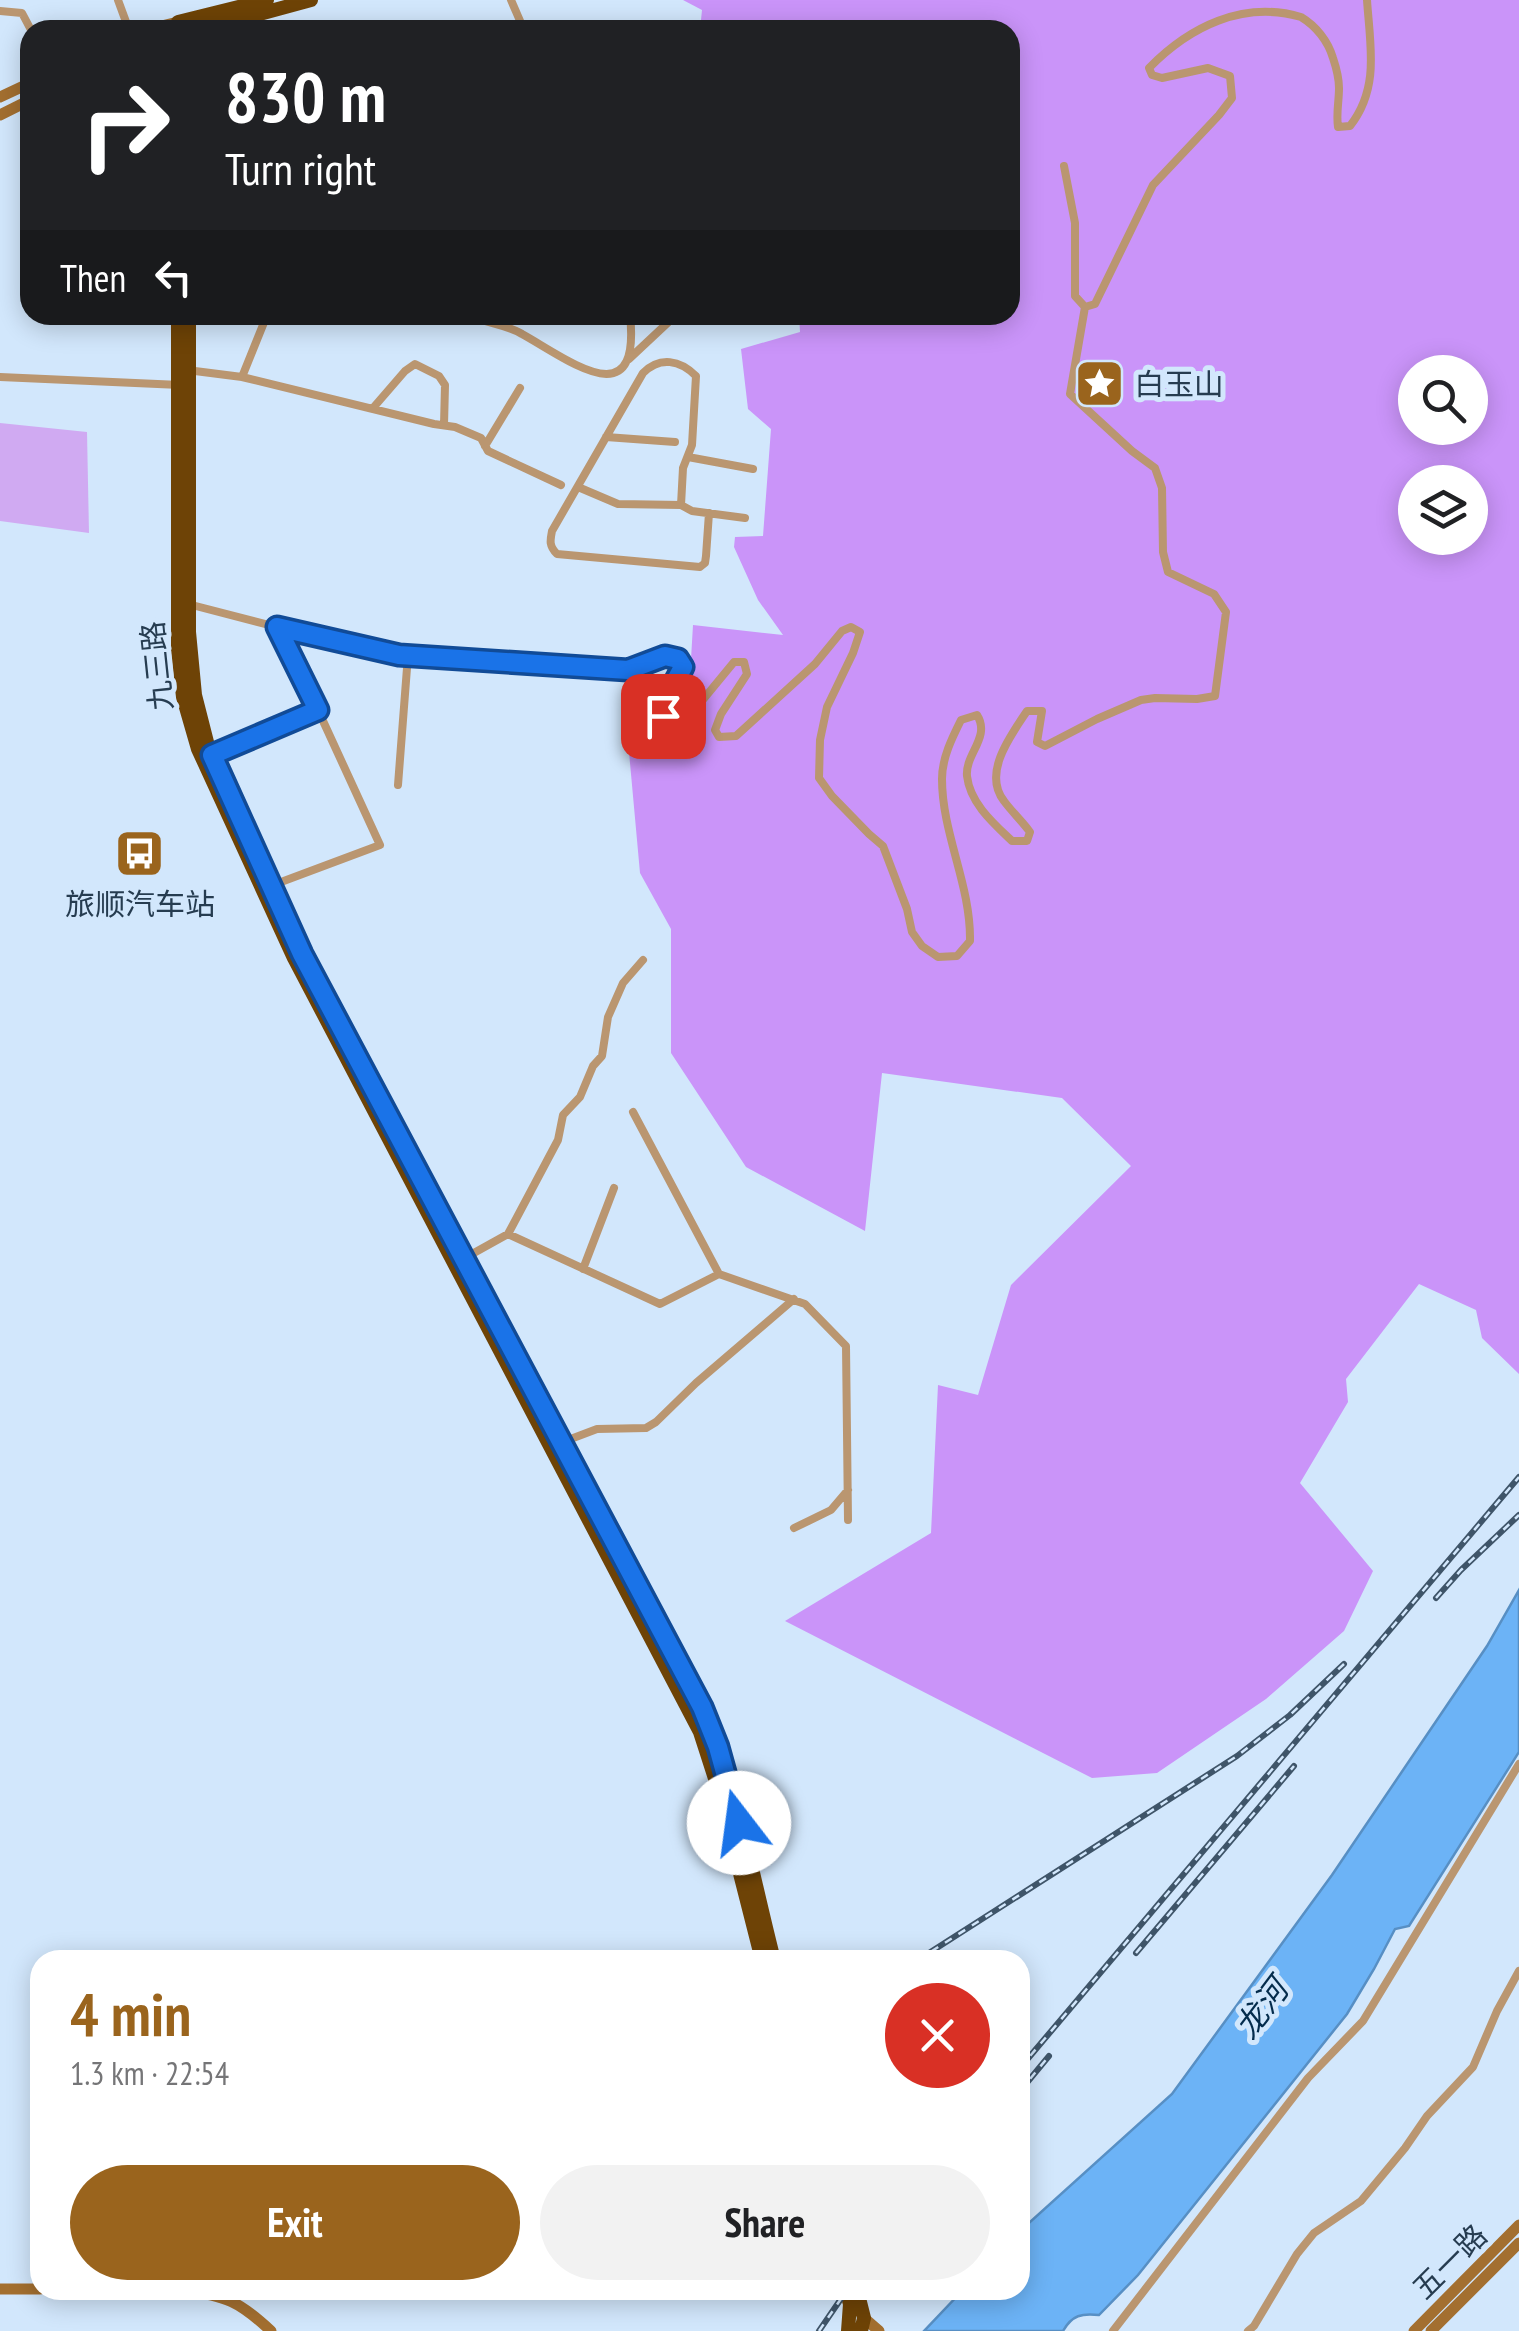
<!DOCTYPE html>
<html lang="en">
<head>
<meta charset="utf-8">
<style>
  :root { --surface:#fff; --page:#f2f2f2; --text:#202124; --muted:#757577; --accent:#9a641d }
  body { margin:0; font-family:"PT Sans Narrow","Noto Sans SC",sans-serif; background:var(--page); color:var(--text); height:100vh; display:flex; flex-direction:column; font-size:38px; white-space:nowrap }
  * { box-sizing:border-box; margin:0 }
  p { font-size:32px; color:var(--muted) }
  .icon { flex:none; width:55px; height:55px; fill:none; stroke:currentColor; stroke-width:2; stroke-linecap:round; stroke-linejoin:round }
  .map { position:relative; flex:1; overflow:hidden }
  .drawer { position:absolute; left:30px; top:1950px; width:1000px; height:350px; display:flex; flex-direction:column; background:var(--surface); border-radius:30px; box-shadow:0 5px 25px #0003 }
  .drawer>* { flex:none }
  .top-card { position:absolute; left:20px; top:20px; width:1000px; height:305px; border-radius:30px; box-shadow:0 5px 25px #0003; background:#202124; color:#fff; overflow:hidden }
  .fabs { position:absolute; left:1398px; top:355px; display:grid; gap:20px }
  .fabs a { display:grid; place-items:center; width:90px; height:90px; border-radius:50%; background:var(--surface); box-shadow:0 5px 25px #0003; font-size:50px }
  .pin { position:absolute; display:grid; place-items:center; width:85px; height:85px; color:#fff; margin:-42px; border-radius:20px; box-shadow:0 5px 15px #0006 }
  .me { position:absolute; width:110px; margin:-55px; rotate:345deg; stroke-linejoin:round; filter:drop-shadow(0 0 8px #0008) }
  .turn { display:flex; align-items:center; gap:35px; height:210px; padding:0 40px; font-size:45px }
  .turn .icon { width:130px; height:130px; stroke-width:2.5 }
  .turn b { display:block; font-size:70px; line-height:85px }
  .then { display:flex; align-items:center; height:95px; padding:0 40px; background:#0003; gap:20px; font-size:38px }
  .round { display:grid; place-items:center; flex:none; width:105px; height:105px; border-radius:52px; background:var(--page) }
  .head { display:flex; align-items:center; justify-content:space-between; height:170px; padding:0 40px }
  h1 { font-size:60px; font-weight:700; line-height:75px; color:var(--accent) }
  .button { display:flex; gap:20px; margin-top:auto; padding:20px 40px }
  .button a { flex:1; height:115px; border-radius:60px; background:var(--accent); color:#fff; font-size:40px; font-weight:700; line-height:115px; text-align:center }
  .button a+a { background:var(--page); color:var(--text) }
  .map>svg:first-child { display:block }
  .green { fill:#d0aaf2 }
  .forest { fill:#ca94f9; fill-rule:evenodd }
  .water { fill:#6cb3f6; stroke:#578fc4; stroke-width:2.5 }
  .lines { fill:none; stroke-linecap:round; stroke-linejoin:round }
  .street { stroke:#ba9670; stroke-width:8 }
  .secondary { stroke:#a36f30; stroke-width:11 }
  .highway { stroke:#6e4306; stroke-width:14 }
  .rail-casing { stroke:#3f5569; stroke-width:6 }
  .rail { stroke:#d2e7fc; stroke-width:2.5; stroke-dasharray:8; stroke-linecap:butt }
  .route-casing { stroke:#114b97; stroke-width:25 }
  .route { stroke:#1a73e8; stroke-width:18 }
  .labels { text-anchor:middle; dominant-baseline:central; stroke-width:10; stroke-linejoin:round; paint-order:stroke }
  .poi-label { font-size:30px; fill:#263c50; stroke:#d2e7fc; text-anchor:start }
  .street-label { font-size:30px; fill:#263c50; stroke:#d2e7fc }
  .water-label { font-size:32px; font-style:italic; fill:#042c4c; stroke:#d2e7fc }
</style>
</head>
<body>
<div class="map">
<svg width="1519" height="2331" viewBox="0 0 1519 2331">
  <rect width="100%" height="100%" fill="#d2e7fc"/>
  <!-- green -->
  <path class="green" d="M0,423L87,432L89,533L0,521Z"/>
  <!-- forest -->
  <path class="forest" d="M683,0H1519V1374L1482,1338L1476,1310L1419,1284L1346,1379L1348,1402L1300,1483L1373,1571L1344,1631L1266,1699L1157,1773L1092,1778L785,1621L931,1533L938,1385L978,1395L1011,1285L1131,1166L1062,1098L882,1073L865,1231L746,1167L671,1053V929L640,873L627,730L691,659L693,625L783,635L758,600L734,547L735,537L763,536L771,429L748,409L741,349L800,332L799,315H1010V30H700L702,10ZM1415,372H1470V428H1415ZM1415,482H1470V538H1415Z"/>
  <!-- water -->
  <path class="water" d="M1519,1590V1752L1409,1926L1395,1929L1374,1969L1347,2014L1138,2275L1099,2315C1082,2313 1072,2315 1063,2331H924L963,2290H1020V2231L1172,2094L1332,1875L1487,1646Z"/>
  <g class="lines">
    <!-- street -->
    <path class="street" d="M118,0L129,30
      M511,0L524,30
      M0,11L22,13L31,30
      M1064,166L1075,223V296L1085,307
      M1085,307L1095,304L1153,185L1219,115L1232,98L1230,76L1208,68L1162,78L1152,75L1149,68C1189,27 1243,0 1301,17C1316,26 1328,41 1333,58C1336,67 1339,79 1339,88C1339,102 1336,113 1338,127L1350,126C1380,88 1370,45 1367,0
      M471,315C486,324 506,324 522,334C569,360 641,418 630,315
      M629,359L676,315
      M187,370L242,377L267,315
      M0,377L180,385
      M242,377L434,424L455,427L481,438L488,451L561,485
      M373,408L405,371L415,364L439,376L445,385L444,425
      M606,437L675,442
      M485,446L520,388
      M688,457L753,469
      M578,487L618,504L681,505L692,511L745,518
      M681,505L683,468L692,445L696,376C680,360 660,356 643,373L552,531C550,541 549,546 557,554L700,567L705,563L706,556L709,513
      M188,604L312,636L399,655L628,670C646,662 659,655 678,659L683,667C673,685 659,705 668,726L678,730L734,662H744L747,674L721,714L715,730L719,737L736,736L815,664L842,631L851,627L860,632L853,653L827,707L820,740L819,778L832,796L869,834L883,846L907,909L912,932L922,946L938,957L957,956L970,941C971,885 942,834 942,779C942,758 952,738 961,720L977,715C991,737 965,754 967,776C970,803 993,823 1012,841H1027L1030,832C1022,821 1012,812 1004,801C982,773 1011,735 1027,711H1042L1037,742L1045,746L1097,719L1141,700L1155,698L1197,699L1215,696L1226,612L1214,594L1168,572L1163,552L1162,488L1155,468L1132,451L1070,394L1085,307
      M212,755L318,710
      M398,785L408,655
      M273,885L380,845L318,710L277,627
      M633,1112L719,1274
      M508,1234L660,1304L719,1274L805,1304L846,1346L848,1520
      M463,1259L508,1234L558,1140L563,1115L580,1097L593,1066L602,1056L608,1017L623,983L643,960
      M583,1269L614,1188
      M560,1443L597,1429L646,1428L656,1422L696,1383L794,1299
      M794,1528L831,1510L848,1490
      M1113,2331L1308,2078L1363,2021L1519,1764
      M1248,2331L1254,2326L1297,2254L1314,2233L1361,2201L1405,2148L1427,2116L1473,2067L1497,2011L1519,1971"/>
    <!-- secondary -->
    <path class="secondary" d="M145,30L178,22
      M0,97L30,83
      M0,115L30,100
      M0,2289H40
      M184,2290C226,2296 239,2301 271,2331
      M864,2318L879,2331
      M1414,2331L1519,2225
      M1431,2331L1519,2243"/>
    <!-- highway -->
    <path class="highway" d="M178,22L267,0
      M201,30L311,0
      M178,315V653L183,697L198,749L294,958L700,1732L719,1791L762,1960
      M189,315V632L195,695L208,746L303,954L702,1707C736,1783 753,1878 774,1960
      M846,2290L850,2304L848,2331
      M857,2290L864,2318L861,2331"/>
    <defs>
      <path id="rail" d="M1436,1598L1461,1570L1519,1515
        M1136,1953L1294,1766
        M918,1960L1237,1756L1290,1715L1344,1664
        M1020,2068L1519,1477
        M1020,2091L1049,2056
        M819,2331L847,2290"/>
    </defs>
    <!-- rail casing -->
    <use href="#rail" class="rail-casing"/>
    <!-- rail -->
    <use href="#rail" class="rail"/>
  </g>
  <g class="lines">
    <defs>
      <path id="route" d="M663,716L669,693L683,667L678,659L665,656L628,670L399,655L277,627L318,710L212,755L302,954L702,1707L718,1747L739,1823"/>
    </defs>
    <!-- route casing -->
    <use href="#route" class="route-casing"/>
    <!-- route -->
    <use href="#route" class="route"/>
  </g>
  <!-- icons -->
  <defs>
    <symbol id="sight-square" viewBox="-11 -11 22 22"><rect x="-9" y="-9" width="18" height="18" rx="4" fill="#9a641d" stroke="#d2e7fc"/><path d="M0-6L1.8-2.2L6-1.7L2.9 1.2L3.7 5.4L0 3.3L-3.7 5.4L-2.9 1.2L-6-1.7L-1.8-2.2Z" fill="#fff"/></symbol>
    <symbol id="bus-square" viewBox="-11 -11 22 22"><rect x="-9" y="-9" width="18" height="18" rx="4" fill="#9a641d" stroke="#d2e7fc"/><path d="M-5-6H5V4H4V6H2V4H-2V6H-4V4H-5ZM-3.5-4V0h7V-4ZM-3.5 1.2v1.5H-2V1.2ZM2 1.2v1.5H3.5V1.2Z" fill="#fff"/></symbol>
  </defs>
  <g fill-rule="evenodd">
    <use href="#sight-square" x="1072" y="356" width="55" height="55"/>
    <use href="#bus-square" x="112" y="826" width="55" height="55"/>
  </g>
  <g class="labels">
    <!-- poi labels -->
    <g class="poi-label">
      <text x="1134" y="383">白玉山</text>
      <text x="140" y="903" text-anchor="middle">旅顺汽车站</text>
    </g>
    <!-- street labels -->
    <g class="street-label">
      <text transform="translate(156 666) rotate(-96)">九三路</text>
      <text transform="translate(1449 2261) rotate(-45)">五一路</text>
    </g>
    <!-- water labels -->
    <g class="water-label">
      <text transform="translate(1261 2008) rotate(-53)">龙河</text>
    </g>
  </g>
</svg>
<div class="fabs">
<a><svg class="icon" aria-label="search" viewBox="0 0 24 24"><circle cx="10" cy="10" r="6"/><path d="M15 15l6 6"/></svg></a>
<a><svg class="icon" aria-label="layers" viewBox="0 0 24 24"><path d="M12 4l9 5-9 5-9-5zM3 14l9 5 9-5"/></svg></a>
</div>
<div class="pin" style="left:663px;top:716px;background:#d93025"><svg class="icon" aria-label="arrive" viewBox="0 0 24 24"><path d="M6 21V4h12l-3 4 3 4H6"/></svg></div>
<svg class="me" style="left:739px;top:1823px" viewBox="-20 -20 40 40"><circle r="19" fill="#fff"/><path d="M0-13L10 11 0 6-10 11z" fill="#1a73e8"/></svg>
<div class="top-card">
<div class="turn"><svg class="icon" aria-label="right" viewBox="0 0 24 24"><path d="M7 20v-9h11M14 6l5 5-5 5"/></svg><div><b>830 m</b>Turn right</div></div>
<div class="then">Then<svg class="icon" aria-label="left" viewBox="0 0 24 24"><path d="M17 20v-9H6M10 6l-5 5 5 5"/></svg></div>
</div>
<section class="drawer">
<div class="head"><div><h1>4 min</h1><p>1.3 km · 22:54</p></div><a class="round" style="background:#d93025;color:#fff"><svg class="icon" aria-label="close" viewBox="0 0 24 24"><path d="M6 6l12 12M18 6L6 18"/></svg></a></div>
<div class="button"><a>Exit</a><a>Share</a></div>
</section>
</div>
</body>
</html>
